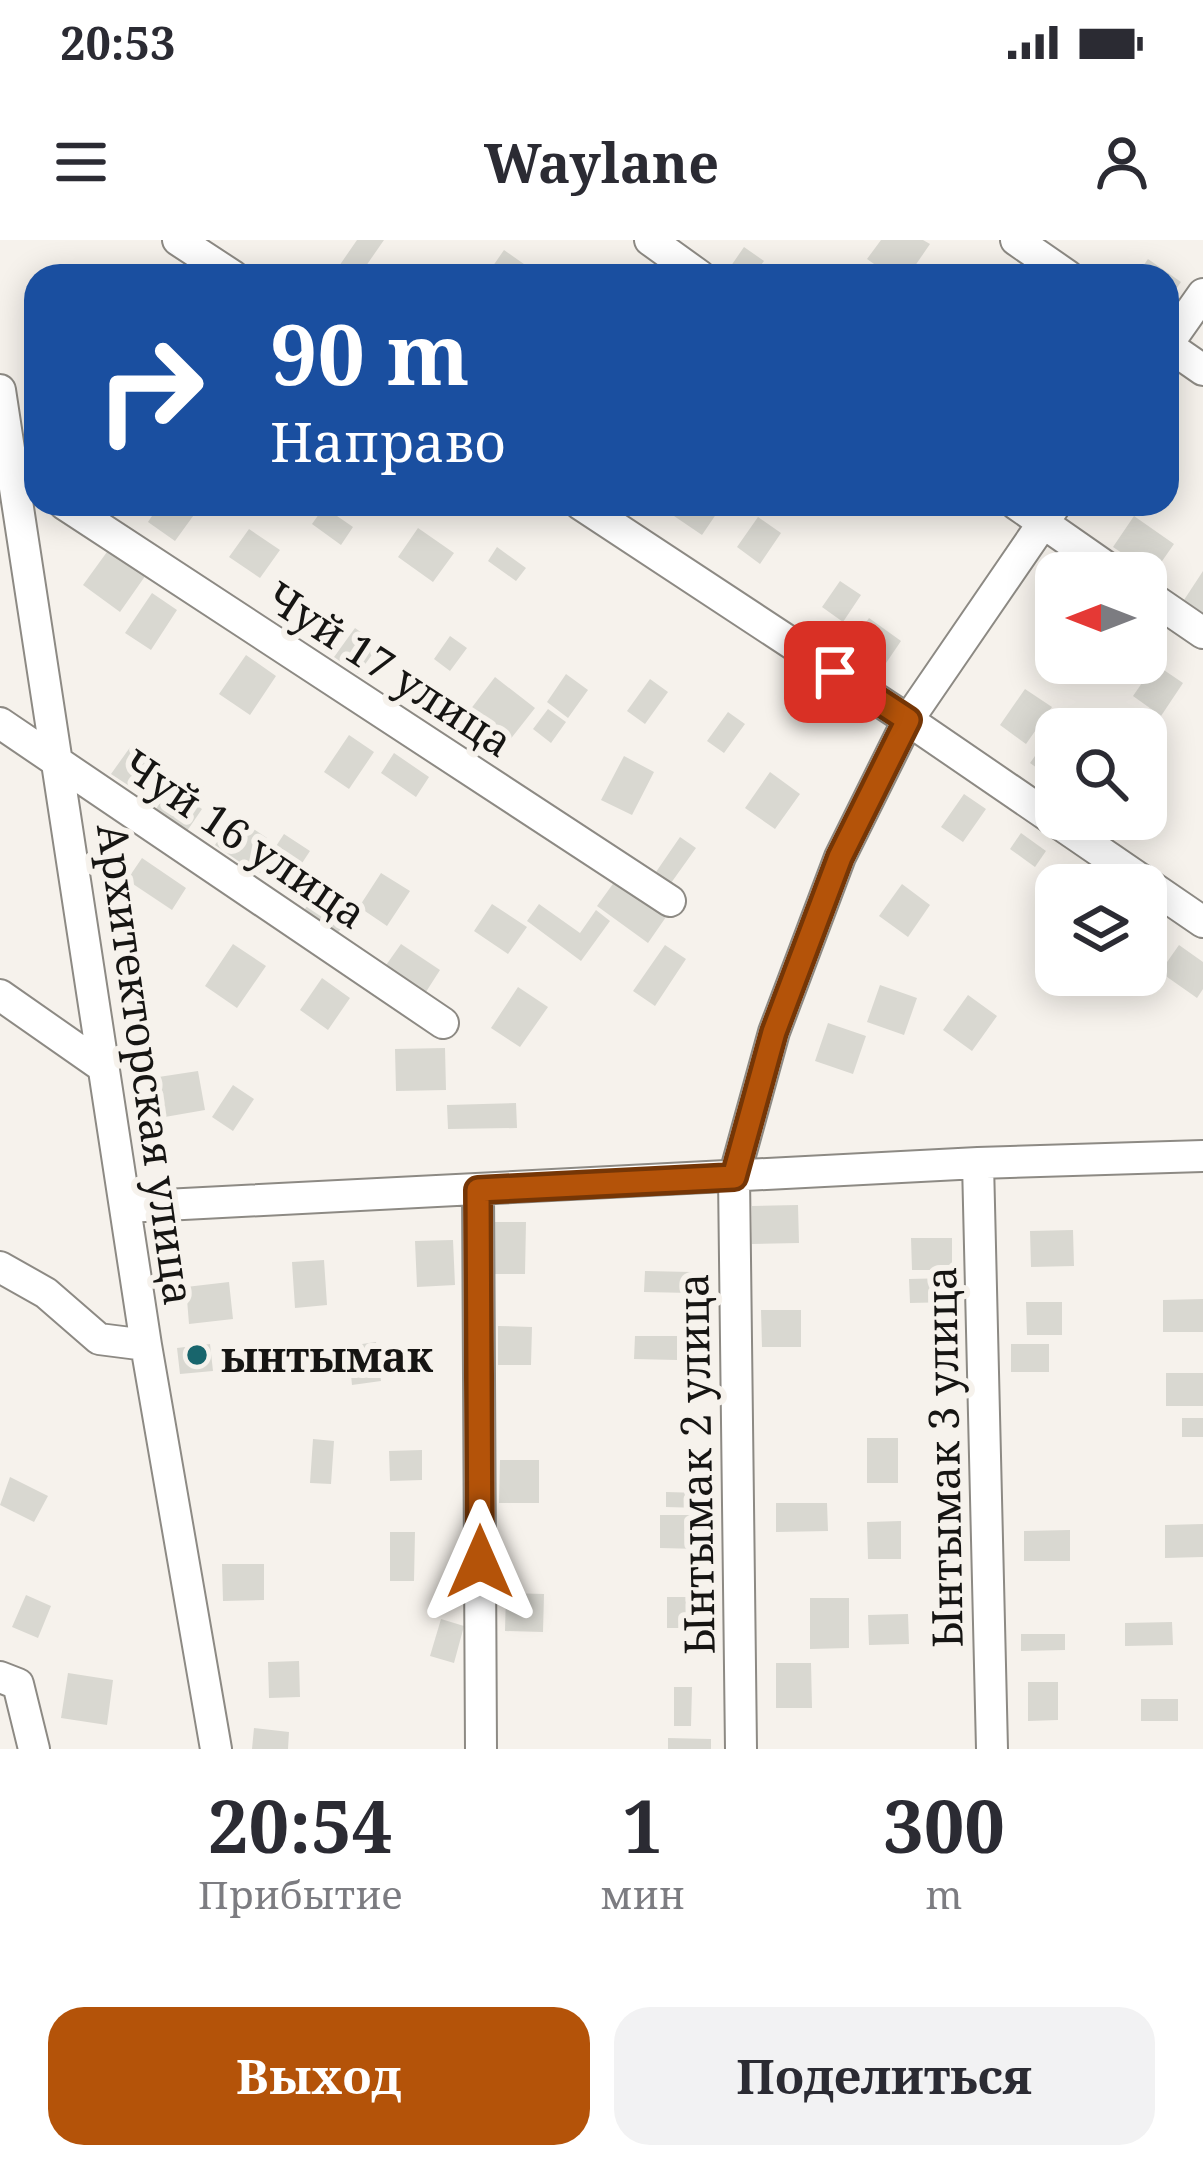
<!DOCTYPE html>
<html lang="ru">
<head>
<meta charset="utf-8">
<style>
  :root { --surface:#fff; --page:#f2f2f3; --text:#2b2b33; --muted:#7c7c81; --accent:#b45309 }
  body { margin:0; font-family:"Noto Serif",serif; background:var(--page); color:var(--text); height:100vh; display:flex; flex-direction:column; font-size:45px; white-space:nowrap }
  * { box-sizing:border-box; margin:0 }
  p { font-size:39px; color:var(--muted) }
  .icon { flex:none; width:66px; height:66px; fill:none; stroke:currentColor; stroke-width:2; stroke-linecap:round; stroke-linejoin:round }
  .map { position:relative; height:1509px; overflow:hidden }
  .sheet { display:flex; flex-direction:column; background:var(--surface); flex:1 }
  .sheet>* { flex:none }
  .top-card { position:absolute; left:24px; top:24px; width:1155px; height:252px; border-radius:36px; box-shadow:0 6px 30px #0003; background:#1a4fa0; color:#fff; overflow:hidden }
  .needle { width:78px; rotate:270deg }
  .controls { position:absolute; left:1035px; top:312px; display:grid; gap:24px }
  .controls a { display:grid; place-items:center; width:132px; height:132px; border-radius:24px; background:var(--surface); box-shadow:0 6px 30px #0003; font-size:60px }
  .pin { position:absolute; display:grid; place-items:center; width:102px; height:102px; color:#fff; margin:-51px; border-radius:24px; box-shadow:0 6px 18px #0006 }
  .me { position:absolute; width:132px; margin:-66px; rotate:0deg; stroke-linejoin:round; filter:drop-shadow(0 0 9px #0008) }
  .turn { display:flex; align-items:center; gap:42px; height:252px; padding:0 48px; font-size:54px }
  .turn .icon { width:156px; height:156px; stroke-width:2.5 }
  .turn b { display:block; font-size:84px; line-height:102px }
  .eta { display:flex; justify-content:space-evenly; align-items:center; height:204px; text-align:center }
  .eta b { font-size:72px; font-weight:700; line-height:84px }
  .cta { display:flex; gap:24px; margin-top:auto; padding:24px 48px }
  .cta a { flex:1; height:138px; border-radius:36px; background:var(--accent); color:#fff; font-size:48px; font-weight:700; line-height:138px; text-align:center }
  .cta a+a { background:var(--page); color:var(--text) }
  .status { display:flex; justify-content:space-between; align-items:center; height:84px; padding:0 60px; background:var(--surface); direction:ltr }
  .status svg { height:33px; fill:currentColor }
  header { display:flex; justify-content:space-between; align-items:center; height:156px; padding:0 48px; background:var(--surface); font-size:54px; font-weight:700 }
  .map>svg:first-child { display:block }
  .building { fill:#d9d8d1 }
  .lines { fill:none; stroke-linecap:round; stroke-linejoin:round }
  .minor-casing { stroke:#8d8a84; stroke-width:34 }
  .minor { stroke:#fff; stroke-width:30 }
  .route-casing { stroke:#753606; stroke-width:30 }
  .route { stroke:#b45309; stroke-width:21 }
  .poi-dot { fill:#18656c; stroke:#f6f2ec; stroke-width:4.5 }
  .labels { text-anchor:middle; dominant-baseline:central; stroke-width:12; stroke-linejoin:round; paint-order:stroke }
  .street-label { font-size:42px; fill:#161513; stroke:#f6f2ec }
  .poi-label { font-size:42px; font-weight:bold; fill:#161513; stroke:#f6f2ec; text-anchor:start }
</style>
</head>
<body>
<div class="status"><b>20:53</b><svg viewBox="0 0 49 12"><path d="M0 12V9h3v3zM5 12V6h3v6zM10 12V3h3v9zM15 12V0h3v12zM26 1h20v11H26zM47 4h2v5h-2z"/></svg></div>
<header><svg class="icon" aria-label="menu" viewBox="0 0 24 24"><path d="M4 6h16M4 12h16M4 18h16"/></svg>Waylane<svg class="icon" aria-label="person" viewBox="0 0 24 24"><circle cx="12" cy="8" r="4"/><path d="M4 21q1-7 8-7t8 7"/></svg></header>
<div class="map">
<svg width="1203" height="1509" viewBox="0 0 1203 1509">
  <rect width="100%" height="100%" fill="#f6f2ec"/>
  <!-- building -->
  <path class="building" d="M357,0H384L359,36H347L337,29Z
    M881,0H923L930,4L908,36H891L867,19Z
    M744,7L764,21L753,36H724Z
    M504,10L541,36H486Z
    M1148,19L1181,42L1167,62V36H1136Z
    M160,264H184L196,272L175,301L148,282Z
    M683,264H723L702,295L674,276Z
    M324,267L353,287L341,305L312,284Z
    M1134,276L1174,304L1153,334L1113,307Z
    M758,277L781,293L760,324L737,307Z
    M418,288L454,313L433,342L398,317Z
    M249,289L280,310L260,338L229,317Z
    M112,305L148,332L120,372L83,345Z
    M497,307L526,328L516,341L488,321Z
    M1203,331V373L1184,360Z
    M840,341L861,355L843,382L822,367Z
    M152,353L177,370L151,410L125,393Z
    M869,378L901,401L884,426L852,404Z
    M355,388L379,405L358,434L334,417Z
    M450,396L467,408L450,431L434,419Z
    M246,415L276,436L250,475L219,454Z
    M1155,424L1183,443L1161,476L1133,456Z
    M566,434L588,450L568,478L547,462Z
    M495,437L535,468L509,501L470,470Z
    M650,439L668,452L645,484L627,471Z
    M1025,449L1052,467L1026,504L1000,485Z
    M1069,468L1082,478L1074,489H1056V515L1044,533L1030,523Z
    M548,469L566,482L551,503L533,489Z
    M728,472L745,484L724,513L707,501Z
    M349,495L374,512L349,549L324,532Z
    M131,506L159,525L140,553L111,534Z
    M394,513L429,537L416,557L381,533Z
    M624,516L654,532L632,575L601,560Z
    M770,532L800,554L775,589L745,568Z
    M1146,538L1165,551L1140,587L1129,579H1146Z
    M170,547L202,569L187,591L156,569Z
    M964,554L986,569L963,602L941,587Z
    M234,576L267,598L247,627L215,605Z
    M1021,593L1046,611L1035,627L1010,609Z
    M284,594L310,611L285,649L259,632Z
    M680,597L696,608L671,643L656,632Z
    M142,618L186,648L172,670L127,640Z
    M1077,627L1102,645H1064Z
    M381,633L410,651L387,686L359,667Z
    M615,641L666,677L648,703L597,666Z
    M902,644L930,665L908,697L879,676Z
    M320,648L353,670L334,699L300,676Z
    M492,664L527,687L508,714L474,691Z
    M539,664L580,693L596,670L610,681L581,721L527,681Z
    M233,704L266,726L237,768L205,746Z
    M401,704L440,730L424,755L384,728Z
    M665,705L686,719L655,766L633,751Z
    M1179,705L1203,722V749L1197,758L1160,732Z
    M322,738L350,758L328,790L300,770Z
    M880,745L917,758L904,795L867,782Z
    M518,747L548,767L520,807L491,788Z
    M968,755L997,776L972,811L943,790Z
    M828,783L866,796L853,834L815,821Z
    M445,808L446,850L396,851L395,809Z
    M198,831L205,870L159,878L152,838Z
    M233,845L254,859L233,891L212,877Z
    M516,863L517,888L448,889L447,865Z
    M798,965L799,1003L752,1004V966Z
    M493,982H526L525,1034H492Z
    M1073,990L1074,1026L1031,1027L1030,991Z
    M911,998H952V1030H912Z
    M453,1000L455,1045L417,1047L415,1001Z
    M324,1020L327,1065L295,1068L292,1022Z
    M645,1031L691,1032V1053L644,1052Z
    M950,1038L951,1062L910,1063L909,1039Z
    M229,1042L233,1079L189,1084L186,1047Z
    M1203,1059V1092H1163V1060Z
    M1026,1062H1062V1095H1027Z
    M761,1070H801V1107H762Z
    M498,1086L532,1087L531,1125H498Z
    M635,1096H677V1120L634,1119Z
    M376,1102L381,1141L352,1145L348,1106Z
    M210,1104L213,1131L180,1134L177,1108Z
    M1011,1104H1049V1132H1011Z
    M1166,1133H1203V1166H1166Z
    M1182,1178H1203V1197H1182Z
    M867,1198H898V1243H867Z
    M313,1199L334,1201L331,1244L310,1243Z
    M422,1210V1240L390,1241L389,1211Z
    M500,1220H539V1263H499Z
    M10,1237L48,1256L34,1282L0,1265Z
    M666,1252L701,1253V1268L666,1267Z
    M776,1263H827L828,1291L776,1292Z
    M660,1275H699V1309L660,1308Z
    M901,1281V1319H868L867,1282Z
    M1203,1284V1317L1165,1318V1285Z
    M1070,1290V1321H1024V1291Z
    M390,1292H415L414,1341H390Z
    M222,1324H264V1360L223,1361Z
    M506,1353L544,1354L543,1392L505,1391Z
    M26,1355L51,1366L38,1398L12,1387Z
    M667,1357H695V1388H667Z
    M810,1358H849V1408L810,1409Z
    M908,1374L909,1404L869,1405L868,1375Z
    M441,1379L464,1386L454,1423L430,1416Z
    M1172,1382L1173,1405L1125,1406V1383Z
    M1021,1394H1065V1410L1021,1411Z
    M299,1421L300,1457L269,1458L268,1422Z
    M776,1423H811L812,1468H776Z
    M68,1433L113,1440L107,1485L61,1478Z
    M1028,1442H1058V1480L1028,1481Z
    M674,1447H692L691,1486H674Z
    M1141,1459H1178V1481H1141Z
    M254,1488L289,1492L288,1509H252Z
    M668,1498L711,1499V1509H668Z"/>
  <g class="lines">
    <defs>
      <path id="minor" d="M178,0L233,36
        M650,0L700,36
        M1016,0L1068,36
        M1167,105L1203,54
        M1167,105L1203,130
        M0,150L146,1105L216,1509
        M64,264L670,661
        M580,264L908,480L1203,682
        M1016,264L1115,333
        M1146,354L1203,393
        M0,483L443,783
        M0,755L103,827
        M978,923L992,1509
        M478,950L481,1509
        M126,967L978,923L1203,916
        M0,1027L46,1053L99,1099L146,1105
        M0,1437L18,1444L34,1509
        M741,1509L734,937L774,792L840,617L908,480L1056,264"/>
    </defs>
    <!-- minor casing -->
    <use href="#minor" class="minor-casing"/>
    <!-- minor -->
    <use href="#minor" class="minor"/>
  </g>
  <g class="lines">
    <defs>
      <path id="route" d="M480,1322L478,950L734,937L774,792L840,617L908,480L835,432"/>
    </defs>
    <!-- route casing -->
    <use href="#route" class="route-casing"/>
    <!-- route -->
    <use href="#route" class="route"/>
  </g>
  <!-- markers -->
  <circle class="poi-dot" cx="197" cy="1115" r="12"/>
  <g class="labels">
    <!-- street labels -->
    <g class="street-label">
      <text transform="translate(390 428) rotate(33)">Чуй 17 улица</text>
      <text transform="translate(245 598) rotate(34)">Чуй 16 улица</text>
      <text transform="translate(147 824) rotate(82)">Архитекторская улица</text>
      <text transform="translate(943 1217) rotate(-91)">Ынтымак 3 улица</text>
      <text transform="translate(695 1224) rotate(-91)">Ынтымак 2 улица</text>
    </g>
    <!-- poi labels -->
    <g class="poi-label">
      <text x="221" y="1115">ынтымак</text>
    </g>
  </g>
</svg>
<div class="controls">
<a><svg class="needle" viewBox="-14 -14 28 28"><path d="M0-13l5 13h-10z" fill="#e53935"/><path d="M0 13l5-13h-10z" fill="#7c7c81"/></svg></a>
<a><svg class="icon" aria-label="search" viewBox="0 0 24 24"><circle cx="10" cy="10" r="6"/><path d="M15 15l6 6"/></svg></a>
<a><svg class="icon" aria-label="layers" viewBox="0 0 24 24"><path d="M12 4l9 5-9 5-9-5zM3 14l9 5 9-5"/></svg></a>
</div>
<div class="pin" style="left:835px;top:432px;background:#d93025"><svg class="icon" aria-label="arrive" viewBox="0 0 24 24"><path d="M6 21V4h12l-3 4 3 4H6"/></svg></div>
<svg class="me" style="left:480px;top:1322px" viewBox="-20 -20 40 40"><path d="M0-17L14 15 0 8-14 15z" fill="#b45309" stroke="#fff" stroke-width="4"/></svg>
<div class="top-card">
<div class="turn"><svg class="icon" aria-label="right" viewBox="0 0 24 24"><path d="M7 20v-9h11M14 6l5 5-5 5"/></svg><div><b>90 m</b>Направо</div></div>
</div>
</div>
<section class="sheet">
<div class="eta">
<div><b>20:54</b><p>Прибытие</p></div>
<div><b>1</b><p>мин</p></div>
<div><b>300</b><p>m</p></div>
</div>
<div class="cta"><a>Выход</a><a>Поделиться</a></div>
</section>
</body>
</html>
